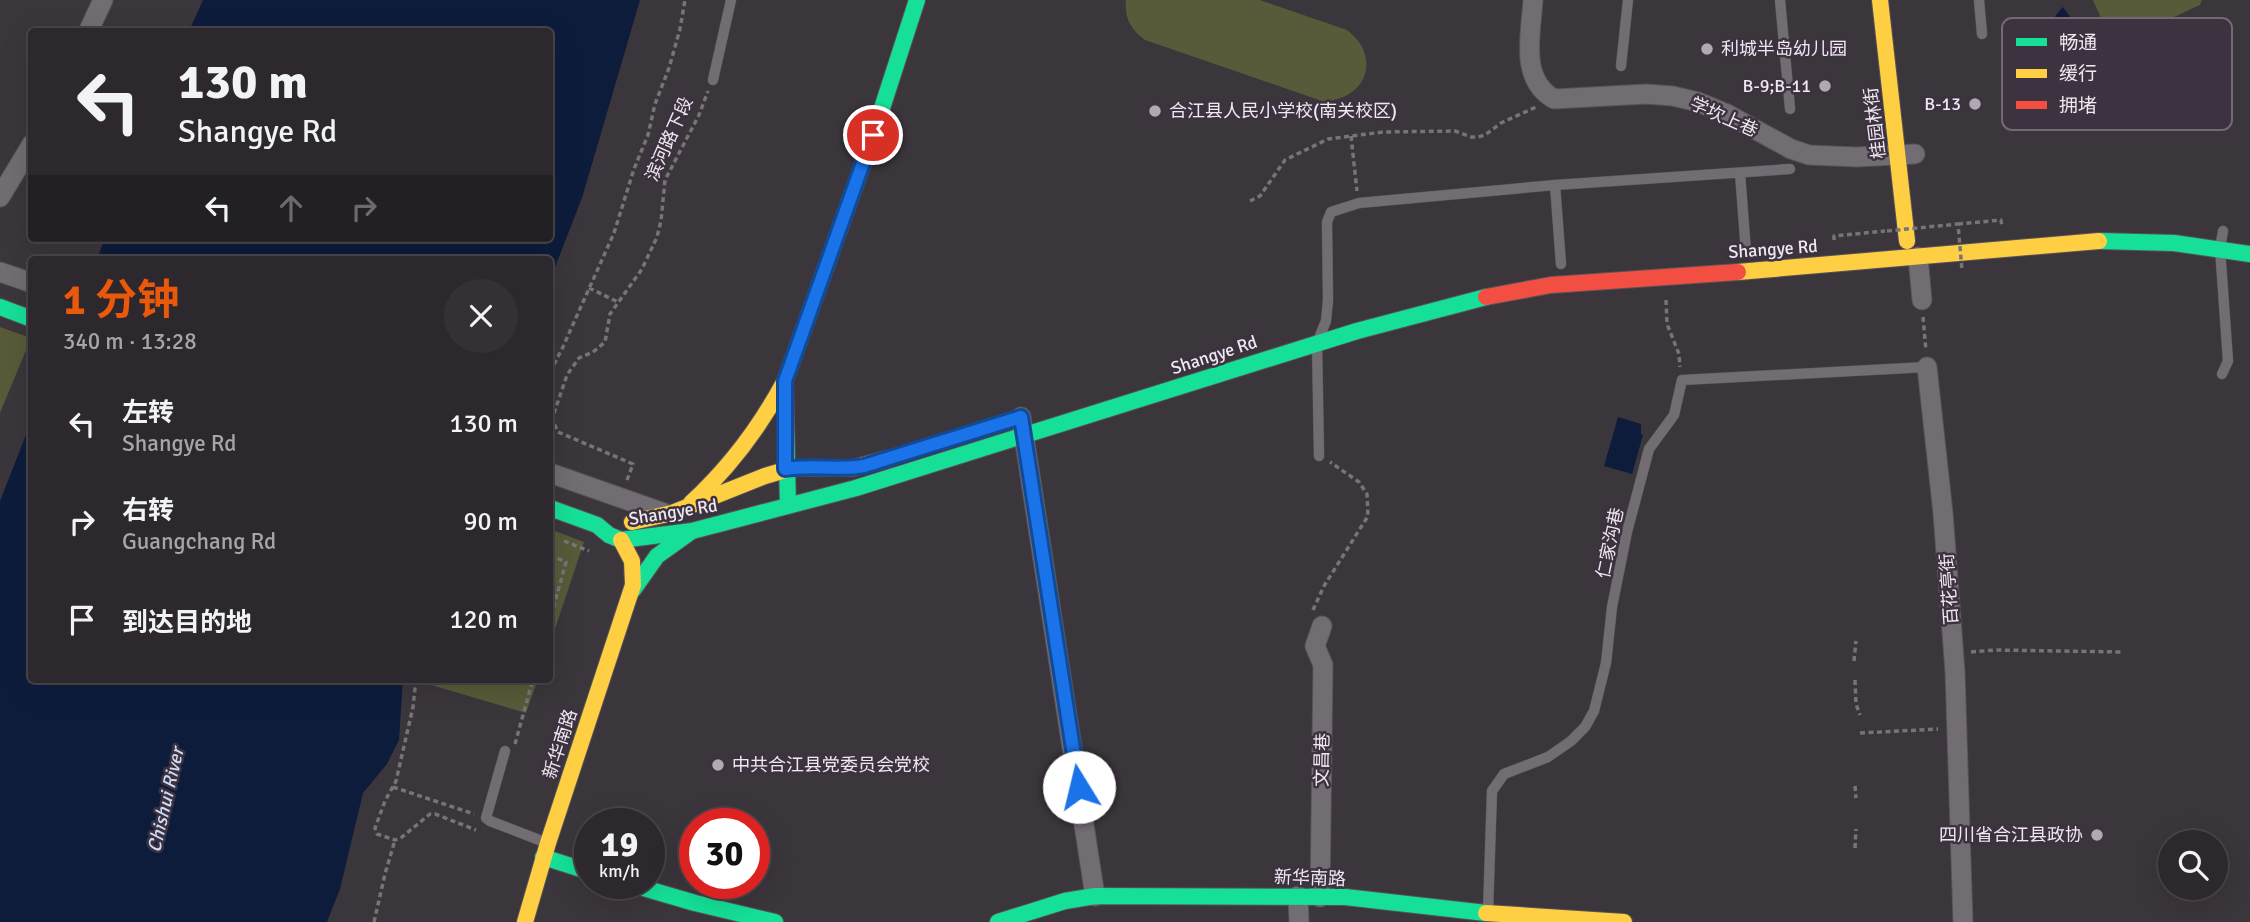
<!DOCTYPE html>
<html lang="zh">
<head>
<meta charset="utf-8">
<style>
  :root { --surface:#2c282d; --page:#343035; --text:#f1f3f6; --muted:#a6a6aa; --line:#484449; --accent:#ea580c }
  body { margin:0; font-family:Signika,"Noto Sans SC",sans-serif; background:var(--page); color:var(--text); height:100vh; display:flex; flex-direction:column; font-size:26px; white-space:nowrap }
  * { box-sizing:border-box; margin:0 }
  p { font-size:23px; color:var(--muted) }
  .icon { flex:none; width:38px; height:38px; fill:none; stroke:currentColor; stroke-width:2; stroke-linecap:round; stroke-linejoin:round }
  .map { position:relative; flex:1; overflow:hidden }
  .sheet { position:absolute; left:28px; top:256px; width:525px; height:427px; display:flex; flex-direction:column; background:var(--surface); border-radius:7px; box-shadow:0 7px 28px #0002,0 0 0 2px var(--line) }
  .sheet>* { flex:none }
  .guide { position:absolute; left:28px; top:28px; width:525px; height:214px; border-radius:7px; box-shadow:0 7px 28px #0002,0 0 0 2px var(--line); background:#2c282d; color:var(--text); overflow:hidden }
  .tools { position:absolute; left:2158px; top:830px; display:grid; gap:14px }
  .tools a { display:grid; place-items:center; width:70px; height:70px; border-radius:50%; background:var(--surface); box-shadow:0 7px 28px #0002,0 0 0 2px var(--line); font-size:35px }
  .speed { position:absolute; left:574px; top:808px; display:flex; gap:14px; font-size:35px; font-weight:700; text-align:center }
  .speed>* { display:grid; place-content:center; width:91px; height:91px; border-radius:50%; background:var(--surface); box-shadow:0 7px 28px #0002,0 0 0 2px var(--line); line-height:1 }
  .speed small { font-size:18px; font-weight:400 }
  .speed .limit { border:10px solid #d22; background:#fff; color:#111 }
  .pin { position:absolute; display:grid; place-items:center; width:60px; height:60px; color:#fff; margin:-30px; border:4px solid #fff; border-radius:50%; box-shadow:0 2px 7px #0007 }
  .me { position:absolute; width:77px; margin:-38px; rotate:351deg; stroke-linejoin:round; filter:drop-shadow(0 0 5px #0008) }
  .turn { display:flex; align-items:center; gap:24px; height:147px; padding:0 35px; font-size:32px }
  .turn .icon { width:91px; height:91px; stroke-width:2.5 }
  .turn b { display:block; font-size:49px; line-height:60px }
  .lanes { display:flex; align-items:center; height:66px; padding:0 35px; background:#0003; justify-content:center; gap:35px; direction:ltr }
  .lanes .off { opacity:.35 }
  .round { display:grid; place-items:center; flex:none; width:74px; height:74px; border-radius:37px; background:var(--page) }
  .head { display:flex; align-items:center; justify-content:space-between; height:119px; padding:0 35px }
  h1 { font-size:42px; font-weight:700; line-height:52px; color:var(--accent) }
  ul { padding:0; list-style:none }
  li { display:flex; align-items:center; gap:21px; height:98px; padding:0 35px }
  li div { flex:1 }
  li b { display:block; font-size:26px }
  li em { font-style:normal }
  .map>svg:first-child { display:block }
  .green { fill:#585a39 }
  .water { fill:#0e1c3c }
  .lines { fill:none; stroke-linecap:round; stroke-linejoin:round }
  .lane-casing { stroke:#585259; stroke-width:11 }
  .street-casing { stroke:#585259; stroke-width:21 }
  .fast-casing { stroke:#585259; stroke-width:18 }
  .slow-casing { stroke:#585259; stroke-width:18 }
  .jam-casing { stroke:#585259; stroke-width:18 }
  .path { stroke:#777478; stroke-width:3.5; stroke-dasharray:5 3.5; stroke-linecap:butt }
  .lane { stroke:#726d73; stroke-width:10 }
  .street { stroke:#726d73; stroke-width:19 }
  .fast { stroke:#16e098; stroke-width:16 }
  .slow { stroke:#ffcf43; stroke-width:16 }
  .jam { stroke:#f24e42; stroke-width:16 }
  .path-bridge { stroke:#777478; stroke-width:3.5; stroke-dasharray:5 3.5; stroke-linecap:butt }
  .route-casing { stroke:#114b97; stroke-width:18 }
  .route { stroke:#1a73e8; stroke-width:12 }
  .poi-dot { fill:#b0a9b1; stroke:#3d323f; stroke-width:2.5 }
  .labels { text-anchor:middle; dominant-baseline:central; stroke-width:5; stroke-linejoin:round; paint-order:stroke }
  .poi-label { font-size:18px; fill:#efe8f0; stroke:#3d323f; text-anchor:start }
  .street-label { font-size:18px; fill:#efe8f0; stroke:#3d323f }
  .water-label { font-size:19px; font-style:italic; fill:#cddbf6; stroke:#3d323f }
  .key { fill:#3d323f; stroke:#726974; stroke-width:2 }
  .key-label { font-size:19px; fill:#efe8f0 }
</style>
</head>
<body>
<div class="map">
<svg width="2250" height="922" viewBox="0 0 2250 922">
  <rect width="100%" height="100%" fill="#3b353c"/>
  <!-- green -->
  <path class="green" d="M1126,0H1260L1347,30C1383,57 1366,101 1322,101L1145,40C1131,30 1124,18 1126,0Z
    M2093,0H2202L2200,5L2122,41L2108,34Z
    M0,327L31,338L0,413Z
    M550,529L584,542L550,644Z
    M411,679H538L526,713Z"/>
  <!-- water -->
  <path class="water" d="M203,0H640L582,198L550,280V259H97L105,238H550V32L189,31Z
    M2063,7L2096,53C2063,73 2034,34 2063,7Z
    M1618,417L1641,424V434L1643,435L1632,474L1604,466Z
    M31,422L32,679H403L399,740L387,764L363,793L340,889L327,922H0V501Z"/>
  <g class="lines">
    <defs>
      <path id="lane" d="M1780,0L1790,109
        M1979,0L1982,34
        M1621,66L1628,0
        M713,80L731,0
        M1740,173L1746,252
        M1555,185L1561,264
        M2222,374L2228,361L2220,248L2223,231
        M1319,456L1317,343L1326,321L1328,300L1327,222L1331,212L1359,203L1555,185L1790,169
        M505,751L486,818L490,821L547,843
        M1488,912L1492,791L1504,774L1548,757L1571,741L1585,727L1594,711L1606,663L1612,607L1627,532L1649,449L1674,415L1682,380L1927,367"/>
      <path id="street" d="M1533,0C1531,34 1519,79 1554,99L1646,94L1673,96L1698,102L1727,114L1791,149L1809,155L1857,157L1915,154
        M88,32L103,0
        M0,197L32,144
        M1918,257L1922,300
        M0,272L32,283
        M1927,367L1943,513L1955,672L1963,922
        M1021,417L1095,896
        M550,473L664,513
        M1298,896L1299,922
        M1320,897L1323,665L1315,646L1322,626"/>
      <path id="fast" d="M2099,241L2174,243L2250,254
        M0,307L32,319
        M788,506L785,381L873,136L917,0
        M550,508L597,525L609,535L621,540L692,531L856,488L1357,331L1486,297
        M633,590L657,556L692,531
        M543,857L590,872
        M630,884L695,903L775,922
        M998,922L1065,901L1095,896L1345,897L1486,913"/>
      <path id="slow" d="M1880,0L1907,241
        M1738,272L2099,241
        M691,503C729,468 758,430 783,384
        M632,522L672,513L765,476L792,468H853L890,458
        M1486,913L1624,922
        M525,922L548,843L633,585L632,561L621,540"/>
      <path id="jam" d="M1486,297L1551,285L1738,272"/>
    </defs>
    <!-- lane casing -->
    <use href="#lane" class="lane-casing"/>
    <!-- street casing -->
    <use href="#street" class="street-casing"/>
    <!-- fast casing -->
    <use href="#fast" class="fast-casing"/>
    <!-- slow casing -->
    <use href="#slow" class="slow-casing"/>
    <!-- jam casing -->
    <use href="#jam" class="jam-casing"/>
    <!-- path -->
    <path class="path" d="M2056,47L2080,30
      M1351,136L1357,191
      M1250,201L1260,196L1285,160L1328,139L1383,132L1455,131L1471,137H1478L1485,135L1501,123L1536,107
      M1958,224L2001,220L2002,227
      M1834,240V236L1885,231
      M589,288L618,302
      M1666,300L1667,324L1679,354L1680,367
      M1923,317L1926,351
      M550,372L562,349L614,233L634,169L648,135L655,104L669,68L680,29L685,0
      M627,480L633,464L558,432L552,419L567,375L579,358L593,352L605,342L610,314L642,269L657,237L661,221L665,180L699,115L708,91
      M564,541L589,551
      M550,555L566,562L550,620
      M550,587L558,591
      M1313,610L1324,586L1368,516L1367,494L1359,482L1330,462
      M1971,652L1995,650L2123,652
      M1854,661L1856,641
      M416,679L413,707L396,781L385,801L375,828L377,834L395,840L402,837L430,814H435L476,830
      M1855,680L1856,704L1860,715
      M1860,733L1938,729
      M515,744L533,679
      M1855,786L1856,798
      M393,787L474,814
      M1855,848L1856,829
      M374,922L385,874L395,840"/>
    <!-- lane -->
    <use href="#lane" class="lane"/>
    <!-- street -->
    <use href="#street" class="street"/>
    <!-- fast -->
    <use href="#fast" class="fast"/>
    <!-- slow -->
    <use href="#slow" class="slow"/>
    <!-- jam -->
    <use href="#jam" class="jam"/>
    <!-- path-bridge -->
    <path class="path-bridge" d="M1887,231L1958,224L1962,270"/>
  </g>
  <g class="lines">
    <defs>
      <path id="route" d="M873,135L785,381V469C812,464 838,471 864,466L1021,417L1079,787"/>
    </defs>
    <!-- route casing -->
    <use href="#route" class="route-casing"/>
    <!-- route -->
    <use href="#route" class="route"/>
  </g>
  <!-- markers -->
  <g class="poi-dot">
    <circle cx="1707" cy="49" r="7"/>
    <circle cx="1825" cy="86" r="7"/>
    <circle cx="1975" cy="104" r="7"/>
    <circle cx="1155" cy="111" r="7"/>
    <circle cx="718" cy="765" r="7"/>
    <circle cx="2097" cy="835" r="7"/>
  </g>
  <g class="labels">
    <!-- poi labels -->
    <g class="poi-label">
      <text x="1721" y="49">利城半岛幼儿园</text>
      <text x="1811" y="86" text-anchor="end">B-9;B-11</text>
      <text x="1961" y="104" text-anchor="end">B-13</text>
      <text x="1169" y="111">合江县人民小学校(南关校区)</text>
      <text x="732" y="765">中共合江县党委员会党校</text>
      <text x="2083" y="835" text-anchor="end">四川省合江县政协</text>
    </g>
    <!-- street labels -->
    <g class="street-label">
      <text transform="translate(1724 117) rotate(24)">学坎上巷</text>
      <text transform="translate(1875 123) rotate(-97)">桂园林街</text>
      <text transform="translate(669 139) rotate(-66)">滨河路下段</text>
      <text transform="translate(1773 249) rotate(-4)">Shangye Rd</text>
      <text transform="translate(1214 355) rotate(-18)">Shangye Rd</text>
      <text transform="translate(673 512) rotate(-9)">Shangye Rd</text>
      <text transform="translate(1610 543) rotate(-78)">仁家沟巷</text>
      <text transform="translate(1949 589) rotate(-94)">百花亭街</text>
      <text transform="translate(560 744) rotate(-72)">新华南路</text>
      <text transform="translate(1322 760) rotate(-89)">文昌巷</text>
      <text transform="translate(1310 878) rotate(2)">新华南路</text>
    </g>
    <!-- water labels -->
    <g class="water-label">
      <text transform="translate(166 800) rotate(-77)">Chishui River</text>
    </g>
  </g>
  <!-- legend -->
  <rect x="2002" y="18" width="230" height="112" rx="10" class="key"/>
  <rect x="2016" y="38" width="31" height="8" fill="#16e098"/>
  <rect x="2016" y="69" width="31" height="9" fill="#ffcf43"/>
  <rect x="2016" y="101" width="31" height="8" fill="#f24e42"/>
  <g class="key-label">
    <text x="2059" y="49">畅通</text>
    <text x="2059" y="80">缓行</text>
    <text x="2059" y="112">拥堵</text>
  </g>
</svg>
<div class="tools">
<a><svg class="icon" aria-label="search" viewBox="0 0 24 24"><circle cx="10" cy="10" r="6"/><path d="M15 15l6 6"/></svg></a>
</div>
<div class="speed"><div>19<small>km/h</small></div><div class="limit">30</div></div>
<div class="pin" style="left:873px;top:135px;background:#d93025"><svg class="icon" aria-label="arrive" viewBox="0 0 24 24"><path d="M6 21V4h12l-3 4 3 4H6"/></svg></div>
<svg class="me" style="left:1079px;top:787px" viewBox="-20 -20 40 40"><circle r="19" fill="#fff"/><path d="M0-13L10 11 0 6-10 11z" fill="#1a73e8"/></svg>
<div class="guide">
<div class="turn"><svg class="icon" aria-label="left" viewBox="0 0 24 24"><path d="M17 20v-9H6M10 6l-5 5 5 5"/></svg><div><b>130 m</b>Shangye Rd</div></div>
<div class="lanes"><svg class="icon" aria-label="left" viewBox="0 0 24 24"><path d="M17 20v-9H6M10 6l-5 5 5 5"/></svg><svg class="icon off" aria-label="ahead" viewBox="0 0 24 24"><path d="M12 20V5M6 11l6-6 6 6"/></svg><svg class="icon off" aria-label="right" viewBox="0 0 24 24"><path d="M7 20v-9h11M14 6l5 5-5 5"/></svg></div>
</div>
<section class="sheet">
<div class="head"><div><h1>1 分钟</h1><p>340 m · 13:28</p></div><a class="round"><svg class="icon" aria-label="close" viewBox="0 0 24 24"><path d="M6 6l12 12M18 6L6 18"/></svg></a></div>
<ul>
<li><svg class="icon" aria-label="left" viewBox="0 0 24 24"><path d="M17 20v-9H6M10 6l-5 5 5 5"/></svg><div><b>左转</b><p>Shangye Rd</p></div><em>130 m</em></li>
<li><svg class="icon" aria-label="right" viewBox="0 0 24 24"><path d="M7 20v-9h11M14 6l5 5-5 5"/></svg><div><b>右转</b><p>Guangchang Rd</p></div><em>90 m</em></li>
<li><svg class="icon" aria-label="arrive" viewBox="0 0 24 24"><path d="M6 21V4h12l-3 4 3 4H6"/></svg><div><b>到达目的地</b></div><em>120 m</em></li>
</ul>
</section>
</div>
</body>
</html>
